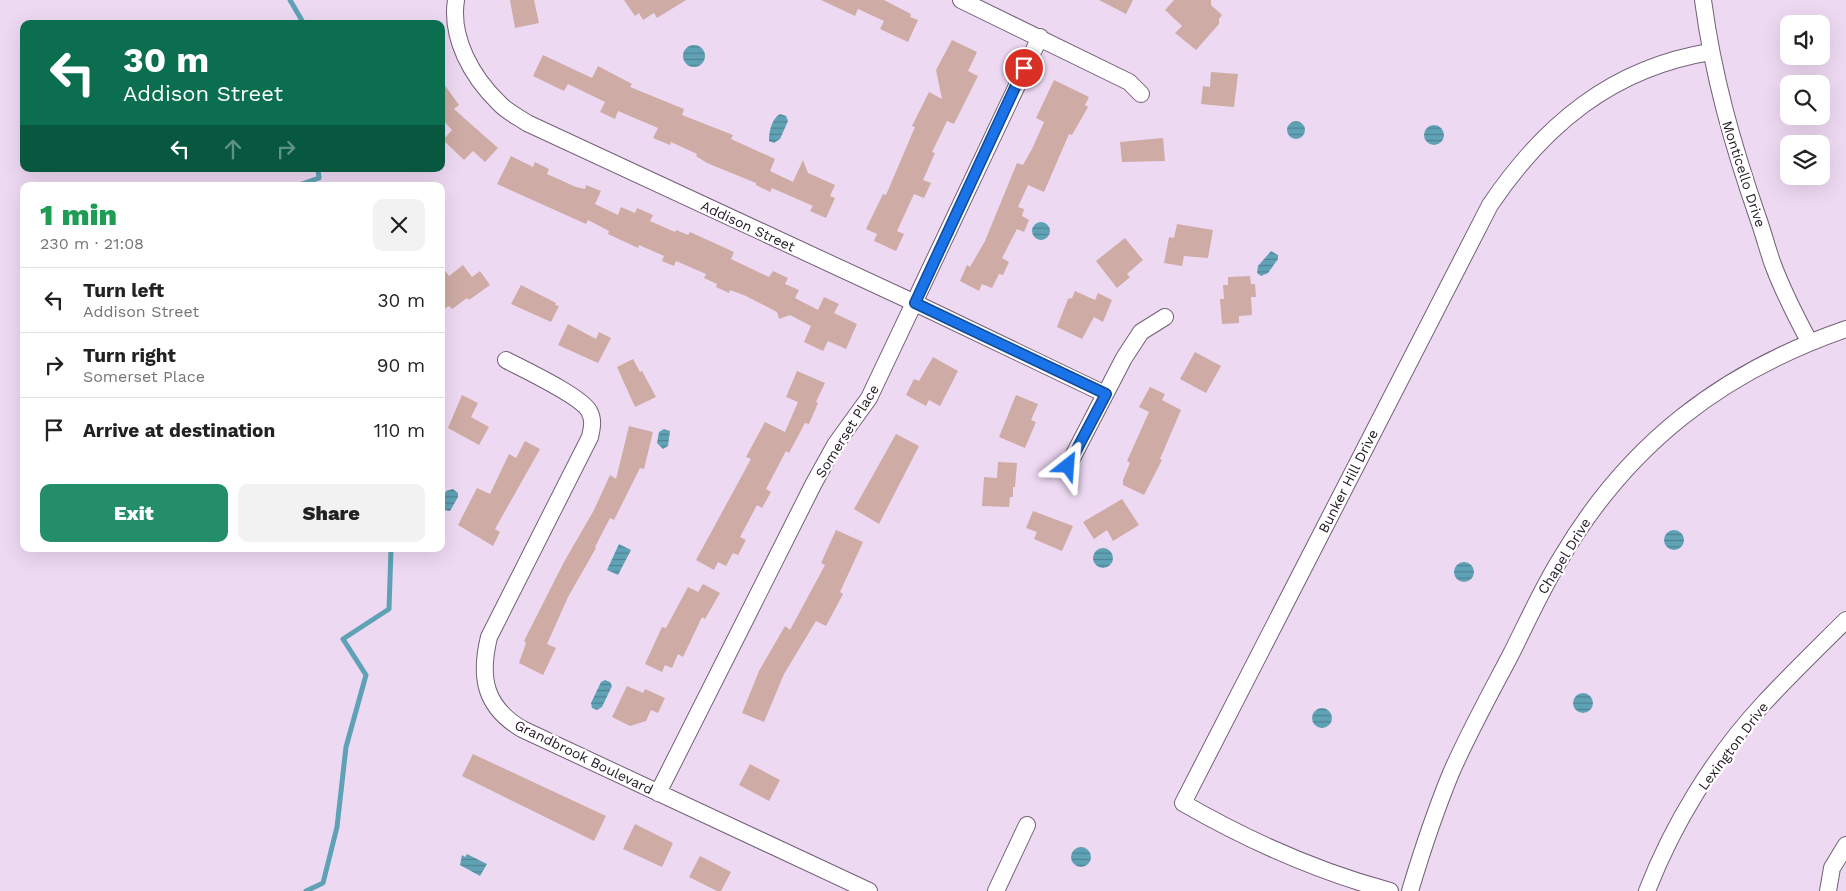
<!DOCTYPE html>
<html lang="en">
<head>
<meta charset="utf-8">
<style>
  :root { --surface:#fff; --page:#f2f2f2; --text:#222; --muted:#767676; --line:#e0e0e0; --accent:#248e6b }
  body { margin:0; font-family:"Work Sans",sans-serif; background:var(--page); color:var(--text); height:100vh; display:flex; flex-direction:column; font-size:19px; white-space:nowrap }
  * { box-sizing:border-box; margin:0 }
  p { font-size:16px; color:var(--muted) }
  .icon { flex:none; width:28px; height:28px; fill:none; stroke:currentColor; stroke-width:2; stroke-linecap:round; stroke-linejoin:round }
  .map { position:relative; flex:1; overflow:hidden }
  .details { position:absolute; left:20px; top:182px; width:425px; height:370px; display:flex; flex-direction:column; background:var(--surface); border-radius:10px; box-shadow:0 5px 20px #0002 }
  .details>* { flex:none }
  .guide { position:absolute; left:20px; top:20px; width:425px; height:152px; border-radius:10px; box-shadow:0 5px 20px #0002; background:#0b6e4f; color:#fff; overflow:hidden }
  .buttons { position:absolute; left:1780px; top:15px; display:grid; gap:10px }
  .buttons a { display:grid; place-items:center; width:50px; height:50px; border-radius:10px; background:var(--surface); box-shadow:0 5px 20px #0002; font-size:25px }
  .pin { position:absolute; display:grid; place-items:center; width:42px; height:42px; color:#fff; margin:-21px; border:2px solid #fff; border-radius:50%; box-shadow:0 1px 5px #0007 }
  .me { position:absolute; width:55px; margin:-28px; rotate:28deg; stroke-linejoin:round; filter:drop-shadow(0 0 4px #0008) }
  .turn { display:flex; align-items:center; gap:18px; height:105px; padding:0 20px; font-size:22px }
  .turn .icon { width:65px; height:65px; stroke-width:2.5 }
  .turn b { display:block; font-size:35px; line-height:42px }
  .lanes { display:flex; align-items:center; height:48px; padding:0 20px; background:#0003; justify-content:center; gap:25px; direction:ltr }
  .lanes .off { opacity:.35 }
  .round { display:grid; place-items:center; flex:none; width:52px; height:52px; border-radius:10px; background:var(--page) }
  .head { display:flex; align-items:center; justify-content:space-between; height:85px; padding:0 20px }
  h1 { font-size:30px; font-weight:800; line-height:38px; color:#1e9e55 }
  .primary-button { display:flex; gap:10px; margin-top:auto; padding:10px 20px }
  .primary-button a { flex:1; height:58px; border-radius:10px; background:var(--accent); color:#fff; font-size:20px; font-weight:800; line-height:58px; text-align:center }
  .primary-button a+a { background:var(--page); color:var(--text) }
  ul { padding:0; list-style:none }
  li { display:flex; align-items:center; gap:15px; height:65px; padding:0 20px; border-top:1px solid var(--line) }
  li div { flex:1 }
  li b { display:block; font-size:19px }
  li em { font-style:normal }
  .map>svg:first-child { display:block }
  .water { fill:url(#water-rules) }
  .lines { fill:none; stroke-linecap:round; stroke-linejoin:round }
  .stream { stroke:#5fa2b6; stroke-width:5 }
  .building { fill:#ceaba5 }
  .minor-casing { stroke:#726077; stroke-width:18 }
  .minor { stroke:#fff; stroke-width:16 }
  .route-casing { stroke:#114b97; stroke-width:12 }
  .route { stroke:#1a73e8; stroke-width:9 }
  .labels { text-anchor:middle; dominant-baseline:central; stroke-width:4.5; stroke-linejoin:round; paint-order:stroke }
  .street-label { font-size:14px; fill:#211a23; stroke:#fff }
</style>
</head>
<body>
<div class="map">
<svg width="1846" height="891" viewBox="0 0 1846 891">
  <defs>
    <pattern id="water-rules" width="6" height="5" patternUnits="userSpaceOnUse" patternTransform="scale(1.25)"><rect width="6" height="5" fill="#5fa2b6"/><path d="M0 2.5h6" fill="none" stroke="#4e8394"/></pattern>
  </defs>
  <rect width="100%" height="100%" fill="#eed9f3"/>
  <!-- water -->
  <path class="water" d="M683 56a11 11 0 1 1 22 0a11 11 0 1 1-22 0Z
    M780,114L786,116L788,121L780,139L774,143L769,141C769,133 771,119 780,114Z
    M1287 130a9 9 0 1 1 18 0a9 9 0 1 1-18 0Z
    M1424 135a10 10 0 1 1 20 0a10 10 0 1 1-20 0Z
    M1032 231a9 9 0 1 1 18 0a9 9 0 1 1-18 0Z
    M1271,251L1278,255V259L1268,273L1261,276L1257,273L1258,266Z
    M664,429L670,431L668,446L663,449L657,443L659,432Z
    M453,489L458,493V497L450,511L443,510L441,501L446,491Z
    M1664 540a10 10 0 1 1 20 0a10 10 0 1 1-20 0Z
    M619,544L631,550L618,575L607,570Z
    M1093 558a10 10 0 1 1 20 0a10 10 0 1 1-20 0Z
    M1454 572a10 10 0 1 1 20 0a10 10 0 1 1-20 0Z
    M605,680L610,682L612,686L602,707L597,710L592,708L591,703L601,682Z
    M1573 703a10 10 0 1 1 20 0a10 10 0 1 1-20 0Z
    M1312 718a10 10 0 1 1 20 0a10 10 0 1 1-20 0Z
    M1071 857a10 10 0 1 1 20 0a10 10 0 1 1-20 0Z
    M467,854L487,864L480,876L460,865L462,855L465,857Z"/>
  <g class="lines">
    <!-- stream -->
    <path class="stream" d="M290,0L304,24
      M296,186L319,178L318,169
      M306,891L323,883L337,827L346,747L366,675L343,639L389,609L391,549"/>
  </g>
  <!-- building -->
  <path class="building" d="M510,0H534L539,23L515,28Z
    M624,0H686L657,18L654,13L643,20L639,13L635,16Z
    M821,0H884L911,14L910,17L918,20L908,42L880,29L884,21L858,9L855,16Z
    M1099,0H1133L1126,14Z
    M1174,0H1211V5L1222,15L1219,19V24L1196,50L1175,33L1182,26L1165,10Z
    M952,40L977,52L968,71L978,76L954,124L947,121L932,152L935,153L923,180L931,183L924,198L914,194L897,231L904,234L896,251L874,241L877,234L866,229L883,194L886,195L915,127L912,126L929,92L942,99L936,70Z
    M543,55L592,78L598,66L632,84L630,87L684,109L682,115L733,135L731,139L775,159L770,171L793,182L803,160L808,173L835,185L830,196L835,198L826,218L810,211L813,206L772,188L770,192L756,185V183L707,163L696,156L697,154L671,142L670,145L653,138L658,128L618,111L615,119L600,112L605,102L568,84L564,91L533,76Z
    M1211,72L1238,74L1234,107L1201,104L1203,86L1210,87Z
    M441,80L459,105L454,109L498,148L485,162L473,151L464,160L443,140L452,130L441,118Z
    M1054,80L1089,97L1085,105L1088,107L1072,135L1069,134L1044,192L1028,185L1018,207L1024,209L1022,216L1029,220L1024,232L1017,229L1002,258L1009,262L1003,275L999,274L992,288L982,284L979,291L960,281L967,265L970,267L985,241L1017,163L1023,165L1033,147L1044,122L1036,118Z
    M1163,138L1165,161L1122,162L1120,142Z
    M511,156L533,167L535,162L549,169L547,174L576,187L585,189L586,185L601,191L595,204L618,215L621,207L635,213L637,208L653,215L650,221L675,232L676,230L688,235L690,232L734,252L731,259L769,277L773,271L788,278L785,284L799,290L795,298L818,310L824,297L839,304L834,313L857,324L846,349L828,341L823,351L804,342L811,326L790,315L779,319L777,312L746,296L730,290L729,293L716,287L717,284L704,278L706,274L676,261L674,266L662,261L664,256L639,245L638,248L608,234L609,231L588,220L586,224L497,184Z
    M1177,224L1213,230L1208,258L1184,256L1182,266L1164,263L1169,237L1174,238Z
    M1125,238L1143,260L1127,274L1130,277L1117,288L1096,261Z
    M441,265L449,276L463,265L472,277L480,271L490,285L469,300L467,298L452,309L449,306L441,311Z
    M1250,276L1251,284H1255L1256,297H1251L1252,315L1239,316V323L1222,324L1220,299H1224L1223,285H1228V277Z
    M521,285L556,303L555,305L559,306L551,322L511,304Z
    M1075,291L1095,300L1098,293L1112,300L1103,322L1094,317L1082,339L1057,327L1068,299L1072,298Z
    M568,324L596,339L599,332L611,338L598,363L558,345Z
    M1195,352L1221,366L1206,393L1180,379Z
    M933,357L958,371L940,406L929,400L926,406L906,395L914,379L919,381Z
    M633,359L640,372L642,371L656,397L635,407L617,367Z
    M797,371L825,383L816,402L818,403L809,424L805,423L789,453L786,451L766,489L771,492L762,508L757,505L740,537L746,540L738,555L733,553L726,566L718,562L714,570L696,560L751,459L746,457L765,422L785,432L798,402L786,397Z
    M1150,387L1165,394L1162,400L1181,410L1160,459L1162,460L1144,495L1123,485V480L1130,463L1127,461L1149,412L1139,407Z
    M462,395L478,403L471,417L489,427L479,445L448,428Z
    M1016,395L1038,404L1031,420L1036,422L1025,448L999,437Z
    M629,426L653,432L644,469L640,468L614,520L610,518L595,547L596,548L568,597L547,644L556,648L543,675L519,663L526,643L524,641L564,562L594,510L610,475L616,479Z
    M896,434L919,446L879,524L854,509Z
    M525,441L540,449L495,529L500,532L493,546L458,525L477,488L490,494L509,454L516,458Z
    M998,462L1017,463L1015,487H1013V497H1010L1009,507L982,506L984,477L997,478Z
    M1122,499L1139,525L1113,541L1107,530L1094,539L1083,522Z
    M1033,511L1073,526L1062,551L1036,540L1034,539L1037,532L1026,528Z
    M836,530L863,542L840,592L843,594L826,626L816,621L784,674L764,722L742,713L759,671L785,626L790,630L825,565L821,563Z
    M703,584L720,593L705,619L702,617L683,657L678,654L672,668L665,665L662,672L645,664L662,627L666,628L688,587L698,592Z
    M627,686L643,693L645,689L665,698L658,713L651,710L646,721L630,726L612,717Z
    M473,754L606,816L594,841L462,776Z
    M750,764L780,780L769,801L739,785Z
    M635,824L673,843L662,867L623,849Z
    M700,856L731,872L721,891H717L689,877Z"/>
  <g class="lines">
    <defs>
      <path id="minor" d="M456,0C450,38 472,77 499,103C506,111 518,117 527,123L915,303L1105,394
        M961,0L1129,82L1141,94
        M1703,0C1713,76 1733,146 1758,218C1763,232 1767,247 1772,262C1782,289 1795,315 1809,341
        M506,360C523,369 581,396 589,411C594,420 592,428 590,437L489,637C479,678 485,707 522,729L869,891
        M1068,466L1124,358L1141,332L1165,317
        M658,793L814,483L835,445L869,398L1040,37
        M996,891L1027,825
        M1390,891C1316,871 1249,841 1183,803L1490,205C1544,125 1612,68 1710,52
        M1410,891C1422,851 1435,812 1451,773C1468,734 1489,696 1509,658C1526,625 1541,590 1561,558C1628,444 1722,372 1846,329
        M1647,891C1673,824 1714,757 1763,704C1790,675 1818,648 1846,620
        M1828,891L1832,868L1846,845"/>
    </defs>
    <!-- minor casing -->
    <use href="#minor" class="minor-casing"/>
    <!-- minor -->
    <use href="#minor" class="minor"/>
  </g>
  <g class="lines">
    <defs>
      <path id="route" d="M1024,68L915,303L1106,394L1068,466"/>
    </defs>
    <!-- route casing -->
    <use href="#route" class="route-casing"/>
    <!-- route -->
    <use href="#route" class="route"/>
  </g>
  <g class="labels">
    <!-- street labels -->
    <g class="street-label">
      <text transform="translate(1744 174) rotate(72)">Monticello Drive</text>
      <text transform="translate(748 226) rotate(25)">Addison Street</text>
      <text transform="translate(847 431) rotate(-58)">Somerset Place</text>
      <text transform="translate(1348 481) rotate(-63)">Bunker Hill Drive</text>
      <text transform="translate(1564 556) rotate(-58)">Chapel Drive</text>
      <text transform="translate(1733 746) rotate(-53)">Lexington Drive</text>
      <text transform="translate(584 757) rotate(26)">Grandbrook Boulevard</text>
    </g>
  </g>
</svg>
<div class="buttons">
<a><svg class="icon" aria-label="sound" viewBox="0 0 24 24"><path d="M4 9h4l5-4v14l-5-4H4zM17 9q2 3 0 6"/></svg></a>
<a><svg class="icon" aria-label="search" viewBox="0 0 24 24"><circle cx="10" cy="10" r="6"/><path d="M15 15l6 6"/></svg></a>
<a><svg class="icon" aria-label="layers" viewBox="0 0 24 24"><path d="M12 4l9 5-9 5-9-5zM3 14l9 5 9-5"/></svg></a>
</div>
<div class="pin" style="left:1024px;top:68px;background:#d93025"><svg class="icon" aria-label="arrive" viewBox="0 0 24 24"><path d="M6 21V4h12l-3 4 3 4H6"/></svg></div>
<svg class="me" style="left:1068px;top:466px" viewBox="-20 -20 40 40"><path d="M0-17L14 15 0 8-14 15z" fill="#1a73e8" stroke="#fff" stroke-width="4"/></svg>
<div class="guide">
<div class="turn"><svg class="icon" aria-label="left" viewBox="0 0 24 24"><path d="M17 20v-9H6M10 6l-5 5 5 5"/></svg><div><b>30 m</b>Addison Street</div></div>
<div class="lanes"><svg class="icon" aria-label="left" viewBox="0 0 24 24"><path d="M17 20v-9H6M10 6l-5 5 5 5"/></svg><svg class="icon off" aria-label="ahead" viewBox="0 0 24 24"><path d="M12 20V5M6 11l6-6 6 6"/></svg><svg class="icon off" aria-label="right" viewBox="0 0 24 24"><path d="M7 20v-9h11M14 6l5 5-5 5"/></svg></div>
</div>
<section class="details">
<div class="head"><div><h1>1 min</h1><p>230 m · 21:08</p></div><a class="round"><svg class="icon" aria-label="close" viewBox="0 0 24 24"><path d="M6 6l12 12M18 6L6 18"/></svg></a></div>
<ul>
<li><svg class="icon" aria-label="left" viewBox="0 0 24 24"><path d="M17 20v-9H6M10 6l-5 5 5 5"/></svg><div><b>Turn left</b><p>Addison Street</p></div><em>30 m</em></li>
<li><svg class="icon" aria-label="right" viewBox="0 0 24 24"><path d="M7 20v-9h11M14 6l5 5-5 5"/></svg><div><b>Turn right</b><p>Somerset Place</p></div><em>90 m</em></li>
<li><svg class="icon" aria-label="arrive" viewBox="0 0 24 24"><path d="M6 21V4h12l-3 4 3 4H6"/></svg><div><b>Arrive at destination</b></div><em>110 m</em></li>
</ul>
<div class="primary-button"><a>Exit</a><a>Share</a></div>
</section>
</div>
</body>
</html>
